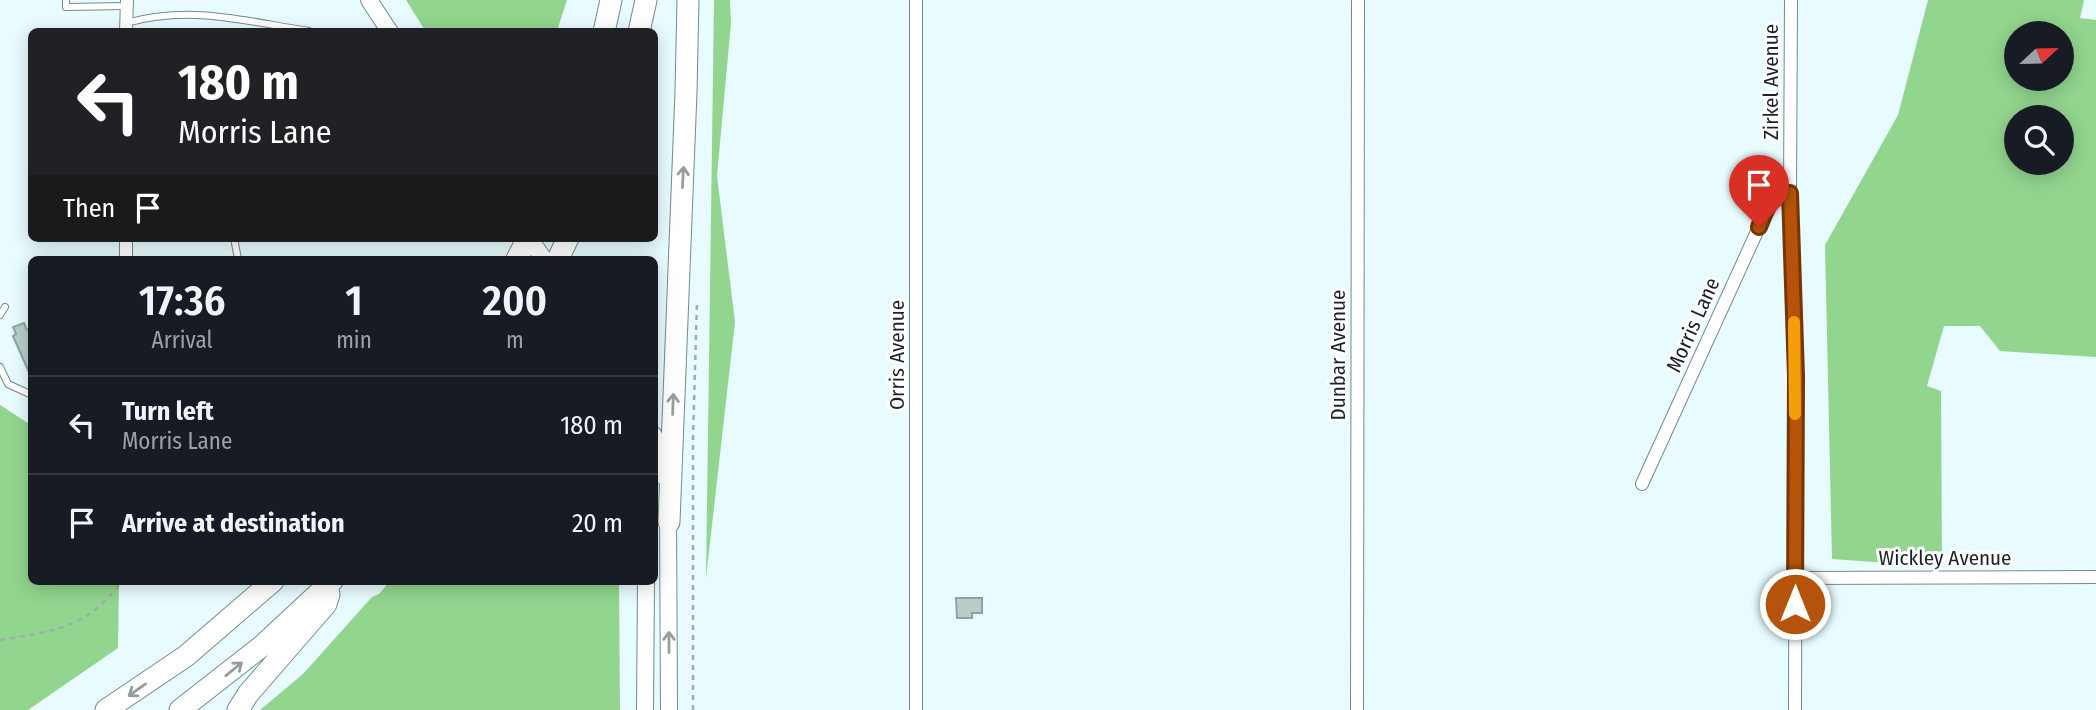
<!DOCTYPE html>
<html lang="en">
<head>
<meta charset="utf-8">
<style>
  :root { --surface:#171b24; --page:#242831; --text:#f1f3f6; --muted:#9ea1a6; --line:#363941 }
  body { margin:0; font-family:"Fira Sans Condensed",sans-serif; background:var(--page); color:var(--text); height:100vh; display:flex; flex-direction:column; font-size:26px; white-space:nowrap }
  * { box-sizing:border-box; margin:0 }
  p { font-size:23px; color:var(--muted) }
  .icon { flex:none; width:38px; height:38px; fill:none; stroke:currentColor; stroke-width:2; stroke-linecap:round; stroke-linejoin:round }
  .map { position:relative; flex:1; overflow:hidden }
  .details { position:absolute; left:28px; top:256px; width:630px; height:329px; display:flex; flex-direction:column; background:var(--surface); border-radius:10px; box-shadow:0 4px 18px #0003 }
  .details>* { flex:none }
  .hud { position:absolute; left:28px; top:28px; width:630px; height:214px; border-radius:10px; box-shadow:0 4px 18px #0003; background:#202124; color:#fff; overflow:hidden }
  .needle { width:46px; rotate:68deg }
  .buttons { position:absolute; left:2004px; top:21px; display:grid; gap:14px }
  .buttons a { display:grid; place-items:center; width:70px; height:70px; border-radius:50%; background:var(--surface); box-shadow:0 4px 18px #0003; font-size:35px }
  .pin { position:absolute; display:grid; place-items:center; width:60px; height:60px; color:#fff; margin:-72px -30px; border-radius:50% 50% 50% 0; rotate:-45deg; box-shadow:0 0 7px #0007 }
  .pin .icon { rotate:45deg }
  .me { position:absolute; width:77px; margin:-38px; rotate:0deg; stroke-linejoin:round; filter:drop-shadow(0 0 5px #0008) }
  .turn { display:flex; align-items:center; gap:24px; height:147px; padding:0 35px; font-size:32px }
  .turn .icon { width:91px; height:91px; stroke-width:2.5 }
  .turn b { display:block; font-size:49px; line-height:60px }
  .then { display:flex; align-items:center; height:66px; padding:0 35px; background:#0003; gap:14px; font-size:26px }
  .eta { display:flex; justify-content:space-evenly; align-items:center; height:119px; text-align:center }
  .eta b { font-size:42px; font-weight:600; line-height:49px }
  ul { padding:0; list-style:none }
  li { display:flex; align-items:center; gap:21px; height:98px; padding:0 35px; border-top:2px solid var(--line) }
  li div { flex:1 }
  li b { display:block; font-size:26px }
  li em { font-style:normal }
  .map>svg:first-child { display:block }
  .forest { fill:#92d58e; fill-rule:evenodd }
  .building { fill:#b9cec8; stroke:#90a59e; stroke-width:2 }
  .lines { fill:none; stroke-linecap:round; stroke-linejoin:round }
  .service-casing { stroke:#748a8d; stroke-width:8 }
  .minor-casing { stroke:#748a8d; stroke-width:14 }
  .secondary-casing { stroke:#748a8d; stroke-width:18 }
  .motorway-casing { stroke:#748a8d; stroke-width:23 }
  .path { stroke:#9dadaf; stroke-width:2.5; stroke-dasharray:5 5; stroke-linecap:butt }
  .service { stroke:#fff; stroke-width:6 }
  .minor { stroke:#fff; stroke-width:12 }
  .secondary { stroke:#fff; stroke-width:16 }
  .motorway { stroke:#fff; stroke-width:21 }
  .oneway { stroke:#989c9c }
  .route-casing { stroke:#753606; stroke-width:18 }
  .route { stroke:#b45309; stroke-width:12 }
  .slow { stroke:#f59e0b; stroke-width:12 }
  .labels { text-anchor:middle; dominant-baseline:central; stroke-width:6; stroke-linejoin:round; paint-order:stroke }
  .street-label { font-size:21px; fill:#1a2224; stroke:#fff }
</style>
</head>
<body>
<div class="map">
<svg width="2096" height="710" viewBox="0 0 2096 710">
  <rect width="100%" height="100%" fill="#e8fbfe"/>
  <!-- forest -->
  <path class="forest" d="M406,0H567L557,31L426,32Z
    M714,0H730L731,23L717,176L735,322L706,578Z
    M1928,0H2084L2080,18L2096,20V357L2000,351L1980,326H1944L1927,386L1941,391L1942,567L1832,559L1825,245L1898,115ZM2062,33V79H2016V33ZM2016,117H2062V163H2016Z
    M0,405L31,425L32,581H119L118,648L28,710H0Z
    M390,581H619L620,710H260L303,674L372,597L379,594Z"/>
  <!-- building -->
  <path class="building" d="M24,323L27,330L32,328V379L13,336L16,334L13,327Z
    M956,598H982V613H972V618H957Z"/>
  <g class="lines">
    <defs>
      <path id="service" d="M66,0V7L126,6
        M126,23C192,5 244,21 309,31
        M234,238L238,259
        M0,315L5,307
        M0,367L8,384L32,395"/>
      <path id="minor" d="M916,0V710
        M1791,0L1790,193L1796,376L1795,710
        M126,32L127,0
        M126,238V259
        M1642,484L1770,203L1778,195L1790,193
        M1795,578L2096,577
        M1357,710L1358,0"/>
      <path id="secondary" d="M369,0L390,32
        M529,238L544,259
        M654,435L664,477
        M668,513L669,710
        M645,710L646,581"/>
      <path id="motorway" d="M604,32L611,0
        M639,32L646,0
        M517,259L528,238
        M558,259L568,238
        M669,522L686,92L688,0
        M106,710L186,656L273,581
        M180,710L262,646L332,581
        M238,710L248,694L326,604L329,594"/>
    </defs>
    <!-- service casing -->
    <use href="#service" class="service-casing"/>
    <!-- minor casing -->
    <use href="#minor" class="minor-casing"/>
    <!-- secondary casing -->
    <use href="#secondary" class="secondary-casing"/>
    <!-- motorway casing -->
    <use href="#motorway" class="motorway-casing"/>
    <!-- path -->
    <path class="path" d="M0,640C55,631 86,629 122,581
      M693,710V439L697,300"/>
    <!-- service -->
    <use href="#service" class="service"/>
    <!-- minor -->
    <use href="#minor" class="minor"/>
    <!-- secondary -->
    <use href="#secondary" class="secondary"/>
    <!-- motorway -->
    <use href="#motorway" class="motorway"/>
  </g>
  <!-- one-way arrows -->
  <defs><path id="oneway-shaft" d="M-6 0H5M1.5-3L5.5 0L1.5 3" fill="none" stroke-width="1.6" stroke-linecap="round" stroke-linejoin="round" transform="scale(1.75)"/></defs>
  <g class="oneway">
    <use href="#oneway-shaft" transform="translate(683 177) rotate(-87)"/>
    <use href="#oneway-shaft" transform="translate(673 404) rotate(-88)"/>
    <use href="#oneway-shaft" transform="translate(669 642) rotate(-90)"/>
    <use href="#oneway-shaft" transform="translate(234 669) rotate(-39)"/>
    <use href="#oneway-shaft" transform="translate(137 690) rotate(145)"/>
  </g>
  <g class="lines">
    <defs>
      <path id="route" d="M1759,227C1767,208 1769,196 1790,193L1796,376L1795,604"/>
    </defs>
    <!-- route casing -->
    <use href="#route" class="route-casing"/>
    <!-- route -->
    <use href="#route" class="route"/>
    <!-- slow -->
    <path class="slow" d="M1794,322L1795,414"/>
  </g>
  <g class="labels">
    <!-- street labels -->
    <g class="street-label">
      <text transform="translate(1771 82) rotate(-90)">Zirkel Avenue</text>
      <text transform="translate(1693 325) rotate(-66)">Morris Lane</text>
      <text transform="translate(897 355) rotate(-90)">Orris Avenue</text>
      <text transform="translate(1338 355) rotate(-90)">Dunbar Avenue</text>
      <text x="1945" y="558">Wickley Avenue</text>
    </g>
  </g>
</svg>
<div class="buttons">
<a><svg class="needle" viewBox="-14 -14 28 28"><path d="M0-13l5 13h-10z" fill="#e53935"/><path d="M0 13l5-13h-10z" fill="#9ea1a6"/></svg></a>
<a><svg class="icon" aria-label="search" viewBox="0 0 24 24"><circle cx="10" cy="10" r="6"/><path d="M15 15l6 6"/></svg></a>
</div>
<div class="pin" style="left:1759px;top:227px;background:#d93025"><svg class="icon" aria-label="arrive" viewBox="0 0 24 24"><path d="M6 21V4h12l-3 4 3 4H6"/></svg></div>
<svg class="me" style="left:1795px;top:604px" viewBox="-20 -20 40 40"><circle r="17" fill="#b45309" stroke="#fff" stroke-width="3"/><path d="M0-11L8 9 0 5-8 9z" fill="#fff"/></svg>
<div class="hud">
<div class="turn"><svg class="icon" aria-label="left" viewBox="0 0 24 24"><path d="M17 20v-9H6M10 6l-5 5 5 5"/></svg><div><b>180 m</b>Morris Lane</div></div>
<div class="then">Then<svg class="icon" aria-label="arrive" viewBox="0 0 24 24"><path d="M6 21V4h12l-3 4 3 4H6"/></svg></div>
</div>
<section class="details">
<div class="eta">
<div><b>17:36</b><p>Arrival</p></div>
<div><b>1</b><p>min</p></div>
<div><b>200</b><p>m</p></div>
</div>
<ul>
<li><svg class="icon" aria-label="left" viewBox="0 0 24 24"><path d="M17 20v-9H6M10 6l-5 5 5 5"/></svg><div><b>Turn left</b><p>Morris Lane</p></div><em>180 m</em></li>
<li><svg class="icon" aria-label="arrive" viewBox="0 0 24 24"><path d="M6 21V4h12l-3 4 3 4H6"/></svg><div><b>Arrive at destination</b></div><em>20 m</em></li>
</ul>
</section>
</div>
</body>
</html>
